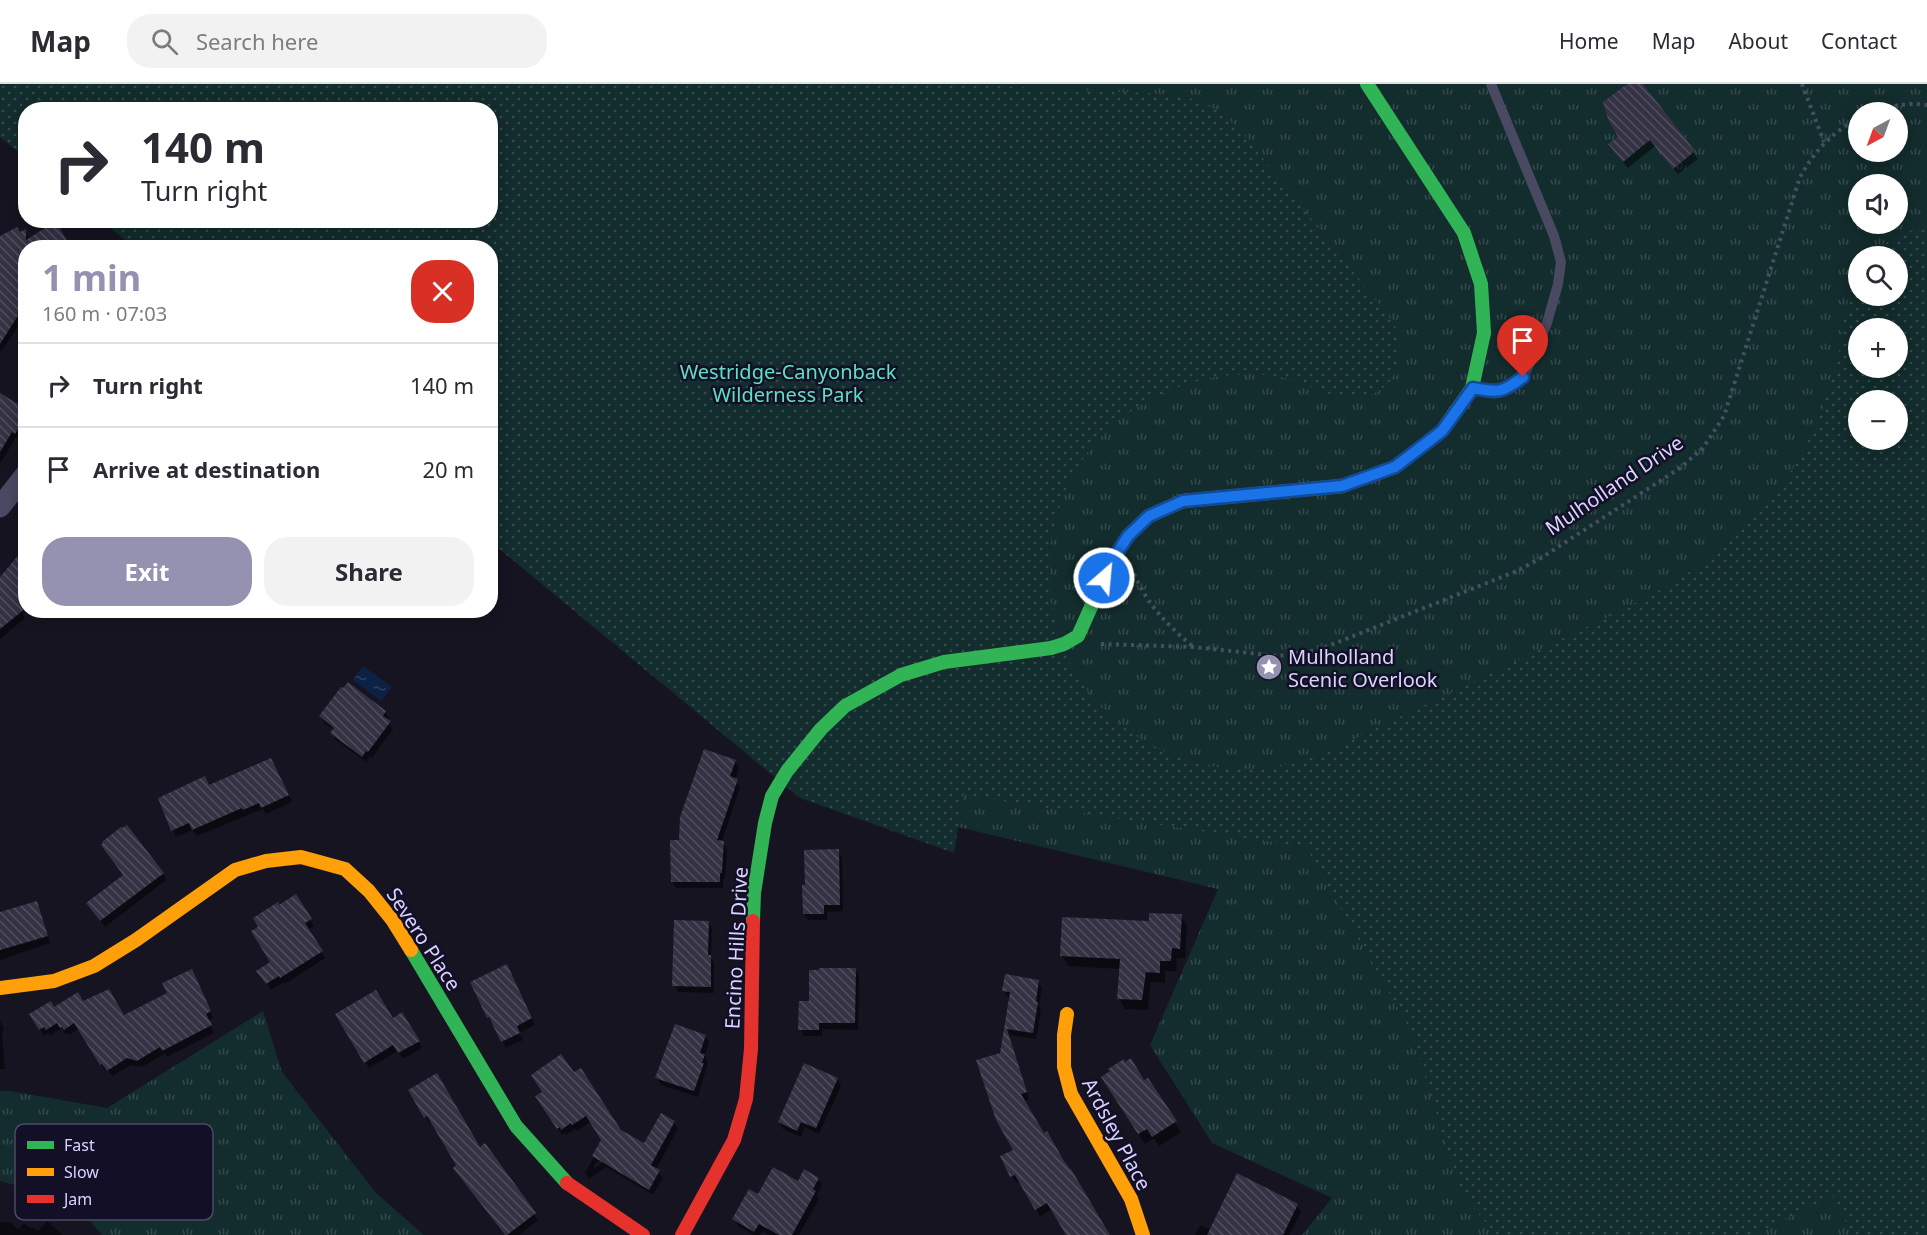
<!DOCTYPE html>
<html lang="en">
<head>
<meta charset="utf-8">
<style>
  :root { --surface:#fff; --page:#f2f2f3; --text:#2b2b33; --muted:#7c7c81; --line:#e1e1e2; --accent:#9591b1 }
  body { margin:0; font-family:"Noto Sans",sans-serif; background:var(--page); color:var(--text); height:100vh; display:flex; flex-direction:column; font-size:22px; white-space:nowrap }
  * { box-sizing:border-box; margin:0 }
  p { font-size:20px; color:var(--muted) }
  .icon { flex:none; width:33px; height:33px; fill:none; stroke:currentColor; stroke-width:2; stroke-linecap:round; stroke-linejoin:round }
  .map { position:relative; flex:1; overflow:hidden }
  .details { position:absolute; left:18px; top:156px; width:480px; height:378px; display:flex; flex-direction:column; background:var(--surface); border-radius:24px; box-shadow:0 3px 15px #0003 }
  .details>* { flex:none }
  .banner { position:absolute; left:18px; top:18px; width:480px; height:126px; border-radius:24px; box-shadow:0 3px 15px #0003; background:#fff; color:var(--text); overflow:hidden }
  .needle { width:39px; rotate:221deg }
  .buttons { position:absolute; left:1848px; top:18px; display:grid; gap:12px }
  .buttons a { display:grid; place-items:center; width:60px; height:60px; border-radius:50%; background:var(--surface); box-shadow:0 3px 15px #0003; font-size:30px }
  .pin { position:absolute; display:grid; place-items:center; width:51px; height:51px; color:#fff; margin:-62px -26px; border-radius:50% 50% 50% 0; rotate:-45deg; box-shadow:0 0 6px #0007 }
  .pin .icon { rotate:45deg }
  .me { position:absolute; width:66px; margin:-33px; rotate:27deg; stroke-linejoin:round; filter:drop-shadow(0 0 4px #0008) }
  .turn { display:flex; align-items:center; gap:21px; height:126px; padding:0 24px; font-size:27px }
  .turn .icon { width:78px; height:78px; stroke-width:2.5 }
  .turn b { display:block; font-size:42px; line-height:51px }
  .round { display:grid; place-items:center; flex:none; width:63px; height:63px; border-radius:24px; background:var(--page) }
  .overview { display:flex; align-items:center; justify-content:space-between; height:102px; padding:0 24px }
  h1 { font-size:36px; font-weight:700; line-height:45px; color:var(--accent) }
  .action { display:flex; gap:12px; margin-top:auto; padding:12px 24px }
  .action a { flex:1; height:69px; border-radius:24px; background:var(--accent); color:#fff; font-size:24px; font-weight:700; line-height:69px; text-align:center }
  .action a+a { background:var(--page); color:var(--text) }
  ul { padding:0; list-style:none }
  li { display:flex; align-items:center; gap:18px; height:84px; padding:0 24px; border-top:2px solid var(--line) }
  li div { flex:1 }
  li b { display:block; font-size:22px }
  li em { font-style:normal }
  header { display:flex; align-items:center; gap:36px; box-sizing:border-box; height:84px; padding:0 30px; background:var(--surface); border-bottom:2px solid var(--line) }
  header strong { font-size:28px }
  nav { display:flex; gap:33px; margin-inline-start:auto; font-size:21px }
  .search { width:420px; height:54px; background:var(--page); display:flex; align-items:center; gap:15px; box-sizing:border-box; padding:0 21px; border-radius:24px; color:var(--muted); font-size:22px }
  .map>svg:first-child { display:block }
  .grass { fill:url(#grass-tufts); fill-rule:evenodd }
  .park { fill:url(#park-dots); fill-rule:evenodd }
  .water { fill:url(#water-ripples) }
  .shadow { fill:#0007; fill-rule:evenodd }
  .building { fill:url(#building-back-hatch) }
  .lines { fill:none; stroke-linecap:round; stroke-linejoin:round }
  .path { stroke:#44505f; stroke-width:4; stroke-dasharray:3 4.5; stroke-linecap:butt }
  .lane { stroke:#4a4962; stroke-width:10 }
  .street { stroke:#4a4962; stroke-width:21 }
  .fast { stroke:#30b455; stroke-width:14 }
  .slow { stroke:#ff9f0a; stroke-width:14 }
  .jam { stroke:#e5322d; stroke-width:14 }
  .route-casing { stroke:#114b97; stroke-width:15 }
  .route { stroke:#1a73e8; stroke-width:10 }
  .labels { text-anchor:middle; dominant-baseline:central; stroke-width:5; stroke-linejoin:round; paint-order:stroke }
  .park-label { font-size:20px; fill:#5fe0c0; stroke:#130f26 }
  .street-label { font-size:20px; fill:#d9d4ff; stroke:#130f26 }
  .poi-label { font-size:20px; fill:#d9d4ff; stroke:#130f26; text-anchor:start }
  .key { fill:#130f26; stroke:#4e4a67; stroke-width:1.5 }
  .key-label { font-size:16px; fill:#d9d4ff }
</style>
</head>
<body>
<header>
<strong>Map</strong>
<div class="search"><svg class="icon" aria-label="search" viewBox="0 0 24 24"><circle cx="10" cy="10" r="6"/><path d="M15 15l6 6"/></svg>Search here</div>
<nav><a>Home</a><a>Map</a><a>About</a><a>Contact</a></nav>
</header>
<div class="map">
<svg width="1927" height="1151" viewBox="0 0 1927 1151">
  <defs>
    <pattern id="grass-tufts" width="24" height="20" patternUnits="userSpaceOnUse" patternTransform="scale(1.5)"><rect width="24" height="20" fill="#132c2d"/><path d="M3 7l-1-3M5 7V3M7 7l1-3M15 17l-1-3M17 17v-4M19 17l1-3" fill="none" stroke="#354a4c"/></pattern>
    <pattern id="park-dots" width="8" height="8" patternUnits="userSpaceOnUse" patternTransform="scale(1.5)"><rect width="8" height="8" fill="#132c2d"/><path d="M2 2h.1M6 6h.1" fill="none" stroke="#354a4c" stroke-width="1.8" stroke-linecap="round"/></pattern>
    <pattern id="water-ripples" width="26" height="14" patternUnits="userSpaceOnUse" patternTransform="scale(1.5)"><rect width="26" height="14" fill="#0d2144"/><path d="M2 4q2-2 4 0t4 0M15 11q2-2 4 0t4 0" fill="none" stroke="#304060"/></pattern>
    <pattern id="building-back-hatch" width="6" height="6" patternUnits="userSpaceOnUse" patternTransform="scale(1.5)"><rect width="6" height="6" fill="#343243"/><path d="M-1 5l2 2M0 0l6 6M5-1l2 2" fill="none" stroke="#514f5f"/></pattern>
  </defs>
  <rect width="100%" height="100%" fill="#161421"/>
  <!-- grass -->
  <path class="grass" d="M38,0H1927V1151H1302L1332,1114L1212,1059L1150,961L1218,805L820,710L490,164V26H26ZM1858,28H1898V68H1858ZM1858,100H1898V140H1858ZM1858,172H1898V212H1858ZM1858,244H1898V284H1858ZM1858,316H1898V356H1858Z
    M263,927L282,988L376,1109L424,1151H102L75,1118L0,1097V1007H10L107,1024Z"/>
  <!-- park -->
  <path class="park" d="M0,0H954L1168,10C1198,13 1220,25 1241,47L1391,235C1412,268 1397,311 1355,314C1336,316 1315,303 1297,297C1246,282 1190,293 1144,319C1026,385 1016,563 1125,644C1189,691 1259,696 1332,666C1400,633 1468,600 1537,567C1643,515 1735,482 1799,374C1819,340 1832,302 1840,264C1845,237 1845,215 1858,189V212H1898V172H1871C1886,156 1905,146 1927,143V1151H1852L1834,1112L1752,1151H1497L1462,1111L1411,947L1306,763L963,711L954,769L800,714L491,458L490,164L134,163L101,137L490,136V26H26L25,74L0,53ZM1858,244H1898V284H1858ZM1858,316H1898V356H1858Z"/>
  <!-- water -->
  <path class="water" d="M363,582L392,603L381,617L353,596Z"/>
  <!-- shadow -->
  <path class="shadow" d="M1631,0H1641L1698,75L1678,90L1655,62L1628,84L1614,67L1620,53Z
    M24,147L29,156L26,164V231L0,269V154Z
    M0,311L26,327V345L19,356L16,353L0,380Z
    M26,462V526L23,530L25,534L0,555V495Z
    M385,628L389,635L387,637L393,645L372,674L370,672L366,678L336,656L332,649L334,646L324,639L321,632Z
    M735,677L739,684L735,696L740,703L722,757L727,765L725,795H723V804H676L672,798L680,758Z
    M275,682L292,718L266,730L263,725L197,752L193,746L176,753L160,715L209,703Z
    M838,767L842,774L843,827L827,828V836H808L804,830Z
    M163,790L166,796L105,843L92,826L124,792Z
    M296,813L314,842L308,846L325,874L285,900L284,898L271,906L262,894L272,878L260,843L279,823Z
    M36,819L40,825L50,859L0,876V830Z
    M1181,832L1187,842L1185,874H1177L1176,887H1165V899L1151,898L1148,926L1125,925L1119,914L1121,885L1068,882L1062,872L1150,838Z
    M708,838L712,845L711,874L714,879V909L678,908L674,901Z
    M855,885L859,892L858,946L822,945V952H804L800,945L811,918Z
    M511,889L535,941L519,949L523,956L506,964L494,939L492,940L488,933Z
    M195,893L213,934L208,937L214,949L167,973L165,969L142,983L131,981L112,992L107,986L105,987L79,945L69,951L67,949L65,950L62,944L50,952L48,949L44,952L35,936L54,925L82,919L124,933L169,910Z
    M1038,897L1042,904L1039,922L1041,926L1036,955L1009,951L1029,1015L1024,1017L1108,1151H1068L1052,1125L1040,1132L1020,1097L1016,1099L1002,1073L1015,1066L1001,970L1011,914L1008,913L1004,907Z
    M402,930L422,964L403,975L398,967L369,984L337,931L392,936Z
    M0,937L4,944L2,951L5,985H0Z
    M705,952L709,958L705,972L708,978L698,1013L661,1001L657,994Z
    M1111,988L1144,999L1148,996L1181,1048L1159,1062L1154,1054L1145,1060L1109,1003Z
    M837,995L841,1002L819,1050L805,1043L801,1053L783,1045L779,1038Z
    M410,1007L480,1065L538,1136L519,1151H505L458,1091L455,1085L458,1082L432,1038L430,1040Z
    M544,1008L645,1061L674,1038L678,1045L656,1085L663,1094L653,1111L606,1083L589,1095L585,1089L603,1056L590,1038L577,1047L576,1045L566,1051L565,1049L562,1051L540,1019ZM607,1071L609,1073L594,1085V1081Z
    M818,1095L822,1101L817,1111L819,1115L799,1151H770L762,1147L760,1151H754L738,1142L734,1135L798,1099Z
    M1297,1121L1301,1128L1289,1151H1195L1200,1141L1211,1146Z
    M47,1137L63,1151H0V1138L11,1139L18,1145L24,1139L31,1145L33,1143L38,1147Z"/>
  <!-- building -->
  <path class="building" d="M1627,0H1643L1695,67L1673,85L1650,56L1623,78L1608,60L1618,53L1608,35L1603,18Z
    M56,137L71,164H26V219L0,260V152L17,143L20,148L26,145V156Z
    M0,309L26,325V333L15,350L12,348L0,368Z
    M26,462V524L0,545V493Z
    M348,598L386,627L383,632L391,637L368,668L366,667L362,673L330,649L334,644L319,632L341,603L343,604Z
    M704,665L736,676L730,692L738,695L717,756L724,757L722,789H720V798H671L670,756H679L680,733Z
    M271,674L289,711L261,724L259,719L243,726L242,724L192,746L189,739L171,747L158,714L205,692L209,701Z
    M127,741L164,789L100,837L86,819L123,791L101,761L103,759L102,758L121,743L122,744Z
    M839,765L840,821H824V830H803L802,801H805L804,766Z
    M296,810L312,835L305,839L323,867L280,894L279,892L266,900L256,887L270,878L251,847L258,843L253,834L278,818L279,821Z
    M37,817L48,852L0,866V828Z
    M1149,829L1182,830L1180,865L1172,864L1171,877H1160V889L1146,888L1142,916L1117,915L1120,875L1060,872L1062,833L1149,837Z
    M674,836L709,837L708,871H711V903L672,902Z
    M507,880L532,934L517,942L520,949L501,958L489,933L487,934L470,898Z
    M819,884H856L855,939H819V946H798L799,917H809V886H819Z
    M192,885L211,927L206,930L212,941L162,967L160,963L137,977L127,974L107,987L102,980L100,981L74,939L64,946L62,943L60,944L57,939L46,946L44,943L39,946L29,930L51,917L54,923L78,908L83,917L109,905L124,931L167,909L162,899Z
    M1005,890L1039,896L1036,917L1038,918L1033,949L1007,945L1027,1008L1021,1010L1044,1049L1047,1047L1064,1077L1070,1085H1071L1110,1151H1066L1047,1119L1035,1126L1015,1091L1010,1093L1000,1072L1013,1066L996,1036L976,976L1000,969L1010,908L1002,907Z
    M376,906L393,934L402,928L420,957L398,969L393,961L364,979L335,930Z
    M675,940L706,951L700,969L705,970L702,979H704L694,1007L655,994Z
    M561,970L574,988L581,984L621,1046L644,1059L661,1029L675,1037L651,1081L660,1086L649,1106L592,1072L601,1056L586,1032L572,1041L571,1039L561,1046L560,1043L557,1045L535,1012L542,1008L531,991Z
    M1131,974L1144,996L1148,994L1177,1037L1152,1053L1147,1045L1138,1050L1101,993L1110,987L1108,985L1124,975L1125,978Z
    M804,979L838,994L816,1044L801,1038L797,1047L778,1038Z
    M437,989L480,1063L485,1059L536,1129L507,1151H505L453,1084L456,1081L427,1032L424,1034L408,1006Z
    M773,1083L798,1097L804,1085L819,1094L813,1105L816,1107L792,1151H779L759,1140L754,1148L732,1135L749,1105L758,1110Z
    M1237,1089L1298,1120L1283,1151H1207Z"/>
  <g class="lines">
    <!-- path -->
    <path class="path" d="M1802,0L1824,58
      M1873,28C1892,22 1907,18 1927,21
      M1134,490C1149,523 1166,539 1193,563
      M1101,560L1193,563L1278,572L1318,566L1517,487L1541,474L1680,384L1703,364L1724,332L1800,93C1816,65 1831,50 1858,34"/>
    <!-- lane -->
    <path class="lane" d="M1475,304L1492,308L1507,305L1523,293L1532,275L1547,239L1558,200L1561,178L1554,152L1491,0"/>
    <!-- street -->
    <path class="street" d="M0,423L26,390"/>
    <!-- fast -->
    <path class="fast" d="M1367,0L1464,149L1481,200L1484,249L1472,304L1455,328
      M753,837L754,809L765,739L772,712L787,687L821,645L845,622L901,591L944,578L1051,564L1064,560L1078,552L1104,494
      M411,866L516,1042L567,1099"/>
    <!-- slow -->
    <path class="slow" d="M1104,494L1113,475L1128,452L1149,432L1183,417L1342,402L1395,383L1442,347L1455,328
      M0,904L54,897L94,882L136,856L235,786L266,777L301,773L345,785L369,807L393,837L411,866
      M1067,930L1064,951V983L1071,1010L1131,1115L1143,1151"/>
    <!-- jam -->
    <path class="jam" d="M567,1099L643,1151
      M682,1151L734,1056L746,1015L751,965L753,837"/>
  </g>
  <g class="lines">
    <defs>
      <path id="route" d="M1104,494L1113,475L1128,452L1149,432L1183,417L1342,402L1395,383L1442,347L1473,304C1498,309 1502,309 1523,293"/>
    </defs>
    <!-- route casing -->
    <use href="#route" class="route-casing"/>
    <!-- route -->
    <use href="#route" class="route"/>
  </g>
  <!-- icons -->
  <defs>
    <symbol id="sight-disc" viewBox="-11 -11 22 22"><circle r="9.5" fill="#9591b1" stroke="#130f26"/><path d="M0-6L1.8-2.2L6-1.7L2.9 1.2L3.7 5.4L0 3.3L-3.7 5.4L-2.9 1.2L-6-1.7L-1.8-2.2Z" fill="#fff"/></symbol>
  </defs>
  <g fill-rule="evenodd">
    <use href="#sight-disc" x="1254" y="568" width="30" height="30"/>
  </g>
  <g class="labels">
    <!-- park labels -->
    <g class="park-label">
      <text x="788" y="287">Westridge-Canyonback<tspan x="788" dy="23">Wilderness Park</tspan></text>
    </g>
    <!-- street labels -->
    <g class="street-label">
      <text transform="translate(1614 401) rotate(-34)">Mulholland Drive</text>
      <text transform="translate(424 855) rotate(57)">Severo Place</text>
      <text transform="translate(736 864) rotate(-87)">Encino Hills Drive</text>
      <text transform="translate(1117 1050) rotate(62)">Ardsley Place</text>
    </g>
    <!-- poi labels -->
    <g class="poi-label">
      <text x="1288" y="572">Mulholland<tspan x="1288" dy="23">Scenic Overlook</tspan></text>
    </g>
  </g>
  <!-- legend -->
  <rect x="15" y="1040" width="198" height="96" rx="9" class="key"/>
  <rect x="27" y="1057" width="27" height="8" fill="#30b455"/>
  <rect x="27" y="1084" width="27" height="8" fill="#ff9f0a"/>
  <rect x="27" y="1111" width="27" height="8" fill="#e5322d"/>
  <g class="key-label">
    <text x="64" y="1067">Fast</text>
    <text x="64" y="1094">Slow</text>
    <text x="64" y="1121">Jam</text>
  </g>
</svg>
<div class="buttons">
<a><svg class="needle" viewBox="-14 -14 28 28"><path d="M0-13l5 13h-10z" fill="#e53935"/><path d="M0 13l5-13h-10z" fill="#7c7c81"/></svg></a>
<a><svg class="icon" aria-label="sound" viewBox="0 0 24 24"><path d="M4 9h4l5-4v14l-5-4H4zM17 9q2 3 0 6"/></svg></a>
<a><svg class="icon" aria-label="search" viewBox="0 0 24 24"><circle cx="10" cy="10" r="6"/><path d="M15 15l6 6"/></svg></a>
<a>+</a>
<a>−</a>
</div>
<div class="pin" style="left:1523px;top:293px;background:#d93025"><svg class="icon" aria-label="arrive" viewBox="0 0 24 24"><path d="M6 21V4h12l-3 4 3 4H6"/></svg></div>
<svg class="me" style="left:1104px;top:494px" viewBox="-20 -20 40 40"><circle r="17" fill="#1a73e8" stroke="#fff" stroke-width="3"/><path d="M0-11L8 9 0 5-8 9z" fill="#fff"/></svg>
<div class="banner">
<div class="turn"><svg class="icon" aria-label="right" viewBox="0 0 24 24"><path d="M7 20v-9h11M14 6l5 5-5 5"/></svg><div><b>140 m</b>Turn right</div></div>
</div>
<section class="details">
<div class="overview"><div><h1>1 min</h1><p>160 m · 07:03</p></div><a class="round" style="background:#d93025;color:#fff"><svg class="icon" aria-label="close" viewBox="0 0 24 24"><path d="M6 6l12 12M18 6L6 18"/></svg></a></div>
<ul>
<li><svg class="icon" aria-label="right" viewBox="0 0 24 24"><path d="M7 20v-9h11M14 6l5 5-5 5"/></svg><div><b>Turn right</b></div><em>140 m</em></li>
<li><svg class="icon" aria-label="arrive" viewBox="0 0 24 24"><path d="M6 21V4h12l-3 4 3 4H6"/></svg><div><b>Arrive at destination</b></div><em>20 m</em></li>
</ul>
<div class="action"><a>Exit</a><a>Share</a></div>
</section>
</div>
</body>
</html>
